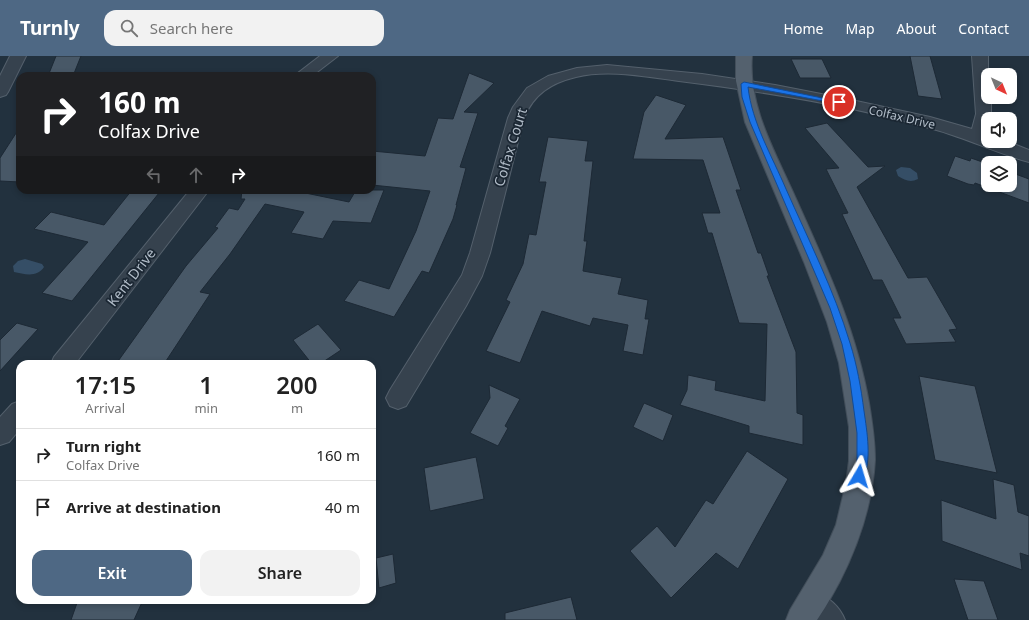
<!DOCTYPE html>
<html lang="en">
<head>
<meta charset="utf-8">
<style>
  :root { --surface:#fff; --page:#f2f2f2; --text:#222; --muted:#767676; --line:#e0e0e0; --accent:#4e6884 }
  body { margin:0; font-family:"Noto Sans",sans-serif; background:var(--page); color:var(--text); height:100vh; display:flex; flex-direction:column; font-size:15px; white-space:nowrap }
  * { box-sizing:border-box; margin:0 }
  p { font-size:13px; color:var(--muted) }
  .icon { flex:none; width:22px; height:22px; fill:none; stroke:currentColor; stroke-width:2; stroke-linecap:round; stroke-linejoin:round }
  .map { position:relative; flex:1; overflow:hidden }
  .side { position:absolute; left:16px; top:304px; width:360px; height:244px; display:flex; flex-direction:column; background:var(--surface); border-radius:12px; box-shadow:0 2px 6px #0003 }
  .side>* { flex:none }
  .top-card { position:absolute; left:16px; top:16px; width:360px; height:122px; border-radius:12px; box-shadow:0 2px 6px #0003; background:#202124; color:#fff; overflow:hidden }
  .needle { width:26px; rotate:137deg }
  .tools { position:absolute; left:981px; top:12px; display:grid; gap:8px }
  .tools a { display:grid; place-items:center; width:36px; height:36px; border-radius:8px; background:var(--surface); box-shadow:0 2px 6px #0003; font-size:20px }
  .pin { position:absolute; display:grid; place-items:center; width:34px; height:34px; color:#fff; margin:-17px; border:2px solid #fff; border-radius:50%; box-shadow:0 1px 4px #0007 }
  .me { position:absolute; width:44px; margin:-22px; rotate:7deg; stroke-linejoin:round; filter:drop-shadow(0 0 3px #0008) }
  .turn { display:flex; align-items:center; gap:14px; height:84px; padding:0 16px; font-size:18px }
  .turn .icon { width:52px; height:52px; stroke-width:2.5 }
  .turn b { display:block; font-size:28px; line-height:34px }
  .lanes { display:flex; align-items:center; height:38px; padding:0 16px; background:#0003; justify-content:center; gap:20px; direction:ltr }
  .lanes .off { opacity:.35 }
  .eta { display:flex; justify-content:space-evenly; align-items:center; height:68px; text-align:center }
  .eta b { font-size:24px; font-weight:600; line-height:28px }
  .button { display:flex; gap:8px; margin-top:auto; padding:8px 16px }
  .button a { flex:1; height:46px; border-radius:12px; background:var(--accent); color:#fff; font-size:16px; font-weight:600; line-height:46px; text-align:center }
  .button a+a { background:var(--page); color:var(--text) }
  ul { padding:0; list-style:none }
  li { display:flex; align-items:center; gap:12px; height:52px; padding:0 16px; border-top:1px solid var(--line) }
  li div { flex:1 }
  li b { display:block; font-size:15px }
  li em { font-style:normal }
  header { display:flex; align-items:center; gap:24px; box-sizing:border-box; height:56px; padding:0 20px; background:var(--accent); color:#fff }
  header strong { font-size:19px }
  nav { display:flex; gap:22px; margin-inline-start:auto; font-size:14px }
  .search { width:280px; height:36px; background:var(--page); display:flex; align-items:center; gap:10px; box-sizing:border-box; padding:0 14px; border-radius:12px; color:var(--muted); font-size:15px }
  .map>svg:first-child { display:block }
  .water { fill:#354e66 }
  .building { fill:#485867; stroke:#1d2935 }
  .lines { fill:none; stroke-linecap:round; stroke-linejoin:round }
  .minor-casing { stroke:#54606c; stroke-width:2 }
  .major-casing { stroke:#424e5a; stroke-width:2 }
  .minor { fill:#36424e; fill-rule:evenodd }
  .major { fill:#54616e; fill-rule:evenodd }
  .route { fill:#1a73e8; stroke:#114b97 }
  .labels { text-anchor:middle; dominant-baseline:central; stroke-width:3.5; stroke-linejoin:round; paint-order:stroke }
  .far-street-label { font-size:12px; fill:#b2bdc9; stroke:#1b2733 }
  .street-label { font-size:14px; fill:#b2bdc9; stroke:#1b2733 }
</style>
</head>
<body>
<header>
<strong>Turnly</strong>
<div class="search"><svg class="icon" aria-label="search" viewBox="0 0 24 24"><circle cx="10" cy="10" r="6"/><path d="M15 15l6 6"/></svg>Search here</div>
<nav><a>Home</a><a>Map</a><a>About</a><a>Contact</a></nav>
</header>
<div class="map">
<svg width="1029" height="564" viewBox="0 0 1029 564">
  <rect width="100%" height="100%" fill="#22313e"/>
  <!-- water -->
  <path class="water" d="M901,111L910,112L917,117L918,123C910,127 905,124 898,120L896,114Z
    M25,203L42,208L44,211C37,222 24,218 14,216L13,210L18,205Z"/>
  <!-- building -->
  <path class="building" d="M56,0H81L73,20H48Z
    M910,0H930L942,43L918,40Z
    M791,3H822L831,22H800Z
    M469,17L494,27L464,56L478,57L460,111L466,112L456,149H457L453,163L429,217L422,215L394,261L344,245L359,224L389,233L416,175L430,135L372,129V95L425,100L438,62L453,63Z
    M656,39L686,49L665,83L723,81L741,134H736L758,197H761L769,220H767L796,296L797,357L803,359V389L749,377V370L680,349L687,334L688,319L716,325L715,334L765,345L767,268L739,267L712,177H708L702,157H720L703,104L633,103L644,56Z
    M827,67L868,111L885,110L857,131L908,222L927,221L957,273L949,274L956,286L906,288L893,262H901L882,224H873L842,158L848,157L826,113L839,112L805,72Z
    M20,71V126L0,125V102Z
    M548,81L588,85L585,105H593L584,185H587L583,215L622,222L618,238L648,244L645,263H649L643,299L623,295L628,269L593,262L590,270L542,255L520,307L486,295L510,246L506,244L523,208L529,178L536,179L546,126H539Z
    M955,100L970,105L971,102L988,108V129H1010V116L1029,123V147L975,127L974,129L968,128L947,120Z
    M132,134L159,137L72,245L42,237L88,186L34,173L51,156L104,169Z
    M242,134H291L349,146L356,134H384L371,167L333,165L323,183L291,177L304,156L265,148L230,198L200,236L210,238L164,308H116L186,210L218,172L215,171L229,152L238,154L245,143H241Z
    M17,267L38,273L0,315V284Z
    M318,268L341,294L320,308H312L293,284Z
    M919,320L975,330L997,417L935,404Z
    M489,329L520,343L505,370L508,372L498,390L470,377L490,342Z
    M644,347L673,359L663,385L633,371Z
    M747,395L788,423L738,513L716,497L671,542L630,495L657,470L675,491L706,444L713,448Z
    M476,401L484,443L430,455L424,412Z
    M993,423L1014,429L1018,456L1029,460V500L1020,497L1022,514L942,485L941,444L996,463Z
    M393,498L396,527L379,532L376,502Z
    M954,523L984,525L998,564H968Z
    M571,541L577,564H505V557Z
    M78,544H143L134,564H71Z"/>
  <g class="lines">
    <defs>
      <path id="minor" d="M10,0H26L8,36L6,39L0,41V20Z
        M320,0H338L312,20H294Z
        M972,0H988V41H991V63H988V85H1006L1029,94V106C999,98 970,84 940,75C855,50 766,36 679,25C645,21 610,13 576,21C551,27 534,38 524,62L490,197L482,220L466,250L406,350L398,353L390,350L386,342L390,334L462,219L470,197L508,62L513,51L527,32L548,20L577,12L607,9L702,18L775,29L847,43L930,61L972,73L976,58Z
        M190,134H209L75,308H51L54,301Z
        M20,345V373L9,386L0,389V361L12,348Z
        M812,534C827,540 839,549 845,564H809L802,558L798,548L802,538Z"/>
      <path id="major" d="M736,0H752C748,48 773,92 792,134C823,203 856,271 869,347C872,365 875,384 875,404C872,460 848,518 817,564H786L790,554L823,499L836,469L846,427L849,405V371L839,307L827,266L804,206L745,66L736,25Z"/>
    </defs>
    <!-- minor casing -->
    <use href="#minor" class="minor-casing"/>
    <!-- major casing -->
    <use href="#major" class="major-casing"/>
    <!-- minor -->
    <use href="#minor" class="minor"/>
    <!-- major -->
    <use href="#major" class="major"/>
  </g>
  <!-- route -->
  <path class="route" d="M744,26L842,46L839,48L748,31C752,67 772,100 786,133C808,183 834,234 850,287C857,309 861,332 864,355C867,376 872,404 863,424L859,426L856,424L854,420L857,405V377L850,325L842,288L830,252L750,66L742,41L741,28Z"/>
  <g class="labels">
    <!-- far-street labels -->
    <g class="far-street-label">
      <text transform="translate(902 61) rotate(13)">Colfax Drive</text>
    </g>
    <!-- street labels -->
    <g class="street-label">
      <text transform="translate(510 91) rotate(-73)">Colfax Court</text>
      <text transform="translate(131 221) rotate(-52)">Kent Drive</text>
    </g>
  </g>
</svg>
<div class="tools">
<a><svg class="needle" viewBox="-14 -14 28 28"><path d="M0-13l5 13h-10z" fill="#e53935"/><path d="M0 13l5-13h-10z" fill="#767676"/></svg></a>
<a><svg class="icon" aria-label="sound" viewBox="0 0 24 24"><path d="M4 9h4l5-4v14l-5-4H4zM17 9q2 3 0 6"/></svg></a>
<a><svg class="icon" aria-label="layers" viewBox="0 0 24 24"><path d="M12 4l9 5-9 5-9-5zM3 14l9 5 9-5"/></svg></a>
</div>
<div class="pin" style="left:839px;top:46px;background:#d93025"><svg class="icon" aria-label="arrive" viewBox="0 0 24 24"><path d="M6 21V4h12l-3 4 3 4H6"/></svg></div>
<svg class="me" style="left:859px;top:420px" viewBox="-20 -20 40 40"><path d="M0-17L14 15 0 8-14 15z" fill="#1a73e8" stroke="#fff" stroke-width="4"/></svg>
<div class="top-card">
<div class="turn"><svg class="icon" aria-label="right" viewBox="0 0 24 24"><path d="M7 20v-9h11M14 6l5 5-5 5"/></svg><div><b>160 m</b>Colfax Drive</div></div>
<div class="lanes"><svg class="icon off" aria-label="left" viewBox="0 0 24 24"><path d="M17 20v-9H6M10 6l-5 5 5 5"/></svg><svg class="icon off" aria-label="ahead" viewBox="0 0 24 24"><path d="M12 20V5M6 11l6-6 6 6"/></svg><svg class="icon" aria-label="right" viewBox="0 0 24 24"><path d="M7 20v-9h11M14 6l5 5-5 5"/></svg></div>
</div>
<section class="side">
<div class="eta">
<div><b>17:15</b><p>Arrival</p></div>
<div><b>1</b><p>min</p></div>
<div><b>200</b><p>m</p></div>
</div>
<ul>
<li><svg class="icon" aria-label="right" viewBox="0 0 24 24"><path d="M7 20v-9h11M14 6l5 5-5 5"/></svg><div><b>Turn right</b><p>Colfax Drive</p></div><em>160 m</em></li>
<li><svg class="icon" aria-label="arrive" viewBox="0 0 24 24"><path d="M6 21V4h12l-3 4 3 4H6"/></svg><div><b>Arrive at destination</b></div><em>40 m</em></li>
</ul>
<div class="button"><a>Exit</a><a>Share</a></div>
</section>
</div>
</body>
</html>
